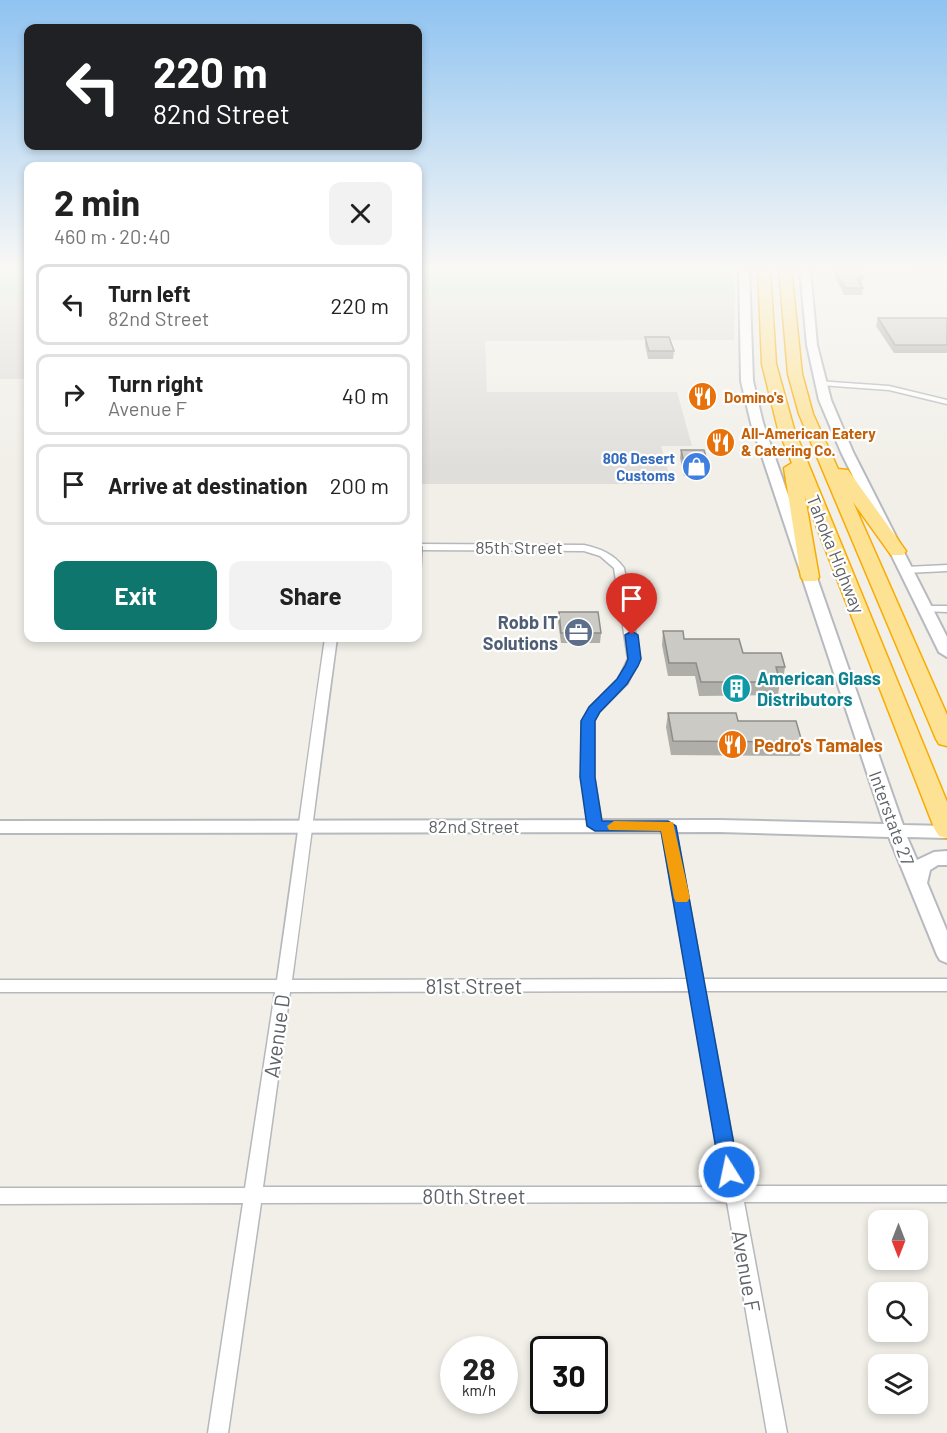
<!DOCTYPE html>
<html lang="en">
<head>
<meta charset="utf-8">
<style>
  :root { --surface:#fff; --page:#f2f2f2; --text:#222; --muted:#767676; --line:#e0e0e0; --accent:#0f766e }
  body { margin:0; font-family:Barlow,sans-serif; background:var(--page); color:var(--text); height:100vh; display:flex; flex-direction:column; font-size:22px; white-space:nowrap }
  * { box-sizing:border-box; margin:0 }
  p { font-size:20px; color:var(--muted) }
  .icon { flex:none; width:33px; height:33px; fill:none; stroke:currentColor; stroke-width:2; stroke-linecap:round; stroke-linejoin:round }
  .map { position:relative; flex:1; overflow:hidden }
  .details { position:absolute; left:24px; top:162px; width:398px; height:480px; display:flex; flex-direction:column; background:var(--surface); border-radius:12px; box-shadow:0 3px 9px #0003 }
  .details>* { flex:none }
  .hud { position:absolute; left:24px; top:24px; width:398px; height:126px; border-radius:12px; box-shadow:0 3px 9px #0003; background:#202124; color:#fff; overflow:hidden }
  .needle { width:39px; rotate:180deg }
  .tools { position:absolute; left:868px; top:1210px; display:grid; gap:12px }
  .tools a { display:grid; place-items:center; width:60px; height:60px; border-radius:12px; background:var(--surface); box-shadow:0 3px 9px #0003; font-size:30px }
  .speed { position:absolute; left:440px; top:1336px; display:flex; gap:12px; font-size:30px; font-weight:700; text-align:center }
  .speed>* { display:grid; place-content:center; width:78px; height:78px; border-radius:50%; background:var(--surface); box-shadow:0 3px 9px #0003; line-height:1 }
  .speed small { font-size:15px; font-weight:400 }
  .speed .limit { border:3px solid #111; border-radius:9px; background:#fff; color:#111 }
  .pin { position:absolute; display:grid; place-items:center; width:51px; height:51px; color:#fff; margin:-62px -26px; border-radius:50% 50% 50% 0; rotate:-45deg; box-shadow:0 0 6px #0007 }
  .pin .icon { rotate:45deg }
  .me { position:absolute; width:66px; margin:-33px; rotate:350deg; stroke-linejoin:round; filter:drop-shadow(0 0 4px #0008) }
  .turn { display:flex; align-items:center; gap:21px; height:126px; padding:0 30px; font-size:27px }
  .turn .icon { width:78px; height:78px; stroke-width:2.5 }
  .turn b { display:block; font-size:42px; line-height:51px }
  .round { display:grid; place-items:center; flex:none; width:63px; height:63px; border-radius:12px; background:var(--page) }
  .head { display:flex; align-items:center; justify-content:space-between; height:102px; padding:0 30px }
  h1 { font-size:36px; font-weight:700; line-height:45px }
  .button { display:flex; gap:12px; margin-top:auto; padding:12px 30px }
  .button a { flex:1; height:69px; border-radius:12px; background:var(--accent); color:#fff; font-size:24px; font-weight:700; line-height:69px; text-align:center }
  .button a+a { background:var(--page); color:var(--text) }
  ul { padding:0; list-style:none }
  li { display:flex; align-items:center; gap:18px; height:81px; margin:0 12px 9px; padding:0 18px; border:3px solid var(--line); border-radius:12px }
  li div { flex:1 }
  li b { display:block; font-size:22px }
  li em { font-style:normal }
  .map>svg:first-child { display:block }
  .industrial { fill:#e0deda }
  .green { fill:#c5e8c5 }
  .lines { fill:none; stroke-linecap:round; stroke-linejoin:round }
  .street-casing { stroke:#b5b8bc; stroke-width:3 }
  .secondary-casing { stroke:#b6babf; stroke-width:4 }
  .highway-casing { stroke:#f9ab00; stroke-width:3 }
  .street { fill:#fff; fill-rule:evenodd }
  .secondary { fill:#fff; fill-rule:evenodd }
  .highway { fill:#fde293; fill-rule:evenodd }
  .wall { fill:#afaea9 }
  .building { fill:#cccac5; stroke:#8f8d8a; stroke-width:1.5 }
  .route { fill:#1a73e8; stroke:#114b97; stroke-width:1.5 }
  .slow { fill:#f59e0b }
  .labels { text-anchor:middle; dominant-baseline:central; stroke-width:4.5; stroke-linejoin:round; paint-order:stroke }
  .far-food-label { font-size:15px; font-weight:bold; fill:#c56008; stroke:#fff; text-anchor:start }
  .far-shop-label { font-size:15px; font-weight:bold; fill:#366cbe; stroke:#fff; text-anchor:end }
  .street-label { font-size:18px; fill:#5f6368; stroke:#fff }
  .service-label { font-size:18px; font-weight:bold; fill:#4e5e75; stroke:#fff; text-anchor:end }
  .culture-label { font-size:18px; font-weight:bold; fill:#0d838f; stroke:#fff; text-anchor:start }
  .food-label { font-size:18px; font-weight:bold; fill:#c56008; stroke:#fff; text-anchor:start }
  .near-street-label { font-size:21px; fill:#5f6368; stroke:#fff }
</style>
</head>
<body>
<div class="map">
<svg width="947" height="1433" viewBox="0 0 947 1433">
  <rect width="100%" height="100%" fill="#f1efe8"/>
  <!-- industrial -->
  <path class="industrial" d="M0,298H28V379H0Z
    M417,298H735L734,340L485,341L487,392H677L692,446H661L672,484H417Z"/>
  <!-- green -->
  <path class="green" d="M0,269H28V299H0Z
    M417,269H733L735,298L417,299Z"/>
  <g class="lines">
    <defs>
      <path id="street" d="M915,269H947V271H918Z
        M817,381L889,386L947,400V404L889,390L820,385L816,383Z
        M417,544L584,545C601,549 614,554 624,568L640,659L627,684L599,712L594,721V777L602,826L600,829H590L588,826L582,777V721L590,707L618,680L628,659L614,568L600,556L584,551L417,550Z
        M947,565V571L906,573L901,570L906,567Z
        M926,606H947V612L922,611L921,609Z
        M325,638H337C321,752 308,866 292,980L688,979L661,826L663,823H673L675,826L703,979H947V991H705L741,1186H947V1202H744L787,1433H767L727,1202L261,1203L228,1433H208L243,1203L0,1204V1188H245L275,992H0V980H277C294,866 308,752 325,638ZM690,991L724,1187H263L290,992Z"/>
      <path id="secondary" d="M739,269H749L753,381L763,423L903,825L947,826V838L907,837L917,860L934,852L947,851V865H938L930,870L927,883L947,931V963L940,960L937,955L889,837L719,832L0,833V821L719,820L884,824L751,423L741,381Z
        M800,269H810L817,345L831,400L853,452L947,637V657L939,652L841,452L819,400L807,345Z"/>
      <path id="highway" d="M758,269H770L776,364L794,429L947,802V838L939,836L935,830L805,497L819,577L816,581H804L801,577L784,468L792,463L778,429L762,364Z
        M779,269H791L802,374L813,414L838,469L848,470L906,551L903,555H891L853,502L947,715V746L939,744L936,739L799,414L788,374Z"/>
    </defs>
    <!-- street casing -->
    <use href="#street" class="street-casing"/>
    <!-- secondary casing -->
    <use href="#secondary" class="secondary-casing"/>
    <!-- highway casing -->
    <use href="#highway" class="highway-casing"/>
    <!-- street -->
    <use href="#street" class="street"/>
    <!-- secondary -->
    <use href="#secondary" class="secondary"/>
    <!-- highway -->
    <use href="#highway" class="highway"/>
  </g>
  <!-- wall -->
  <path class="wall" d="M833,269H858L863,278L862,285H861L863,288L862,295H844L833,273Z
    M878,318H947V353H894L876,326Z
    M645,337L674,351L673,359H648L645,345Z
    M681,450L709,467L708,476H684L680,458Z
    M417,547H422V587H417Z
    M559,612L601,633L600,643H561L558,622Z
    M663,631L684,639L743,653L785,667L783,680L780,681L778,695L699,696L695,676H668L662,645Z
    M668,713L738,721L802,742L800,756L671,755L666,727Z"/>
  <!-- building -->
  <path class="building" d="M835,269H858L863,278H857L863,288H845Z
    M878,318H947V345H895Z
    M645,337H669L674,351H649Z
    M681,450H704L709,467H685Z
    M417,547H422L421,577H417Z
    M559,612H598L601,633H561Z
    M663,631H683L684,639H739L743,653H781L785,667H776L780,682H701L696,663H669Z
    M668,713H736L738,721H796L802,742L673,741Z"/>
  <!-- sky -->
  <linearGradient id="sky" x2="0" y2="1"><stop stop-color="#8fc3f1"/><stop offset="0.57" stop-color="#f9f8f5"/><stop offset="1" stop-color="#f9f8f5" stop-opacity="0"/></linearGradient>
  <rect width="947" height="470" fill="url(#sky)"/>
  <!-- route -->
  <path class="route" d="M632,631L638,635L641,659L638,666L627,684L600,712L595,721V777L602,821H668L676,826L739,1172L736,1179L729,1181L722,1179L720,1172L661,831H595L587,826L580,777L581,721L589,707L617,679L625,666L628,659L625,635Z"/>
  <!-- slow -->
  <path class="slow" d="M614,821L673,822L690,898L687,902H676L674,898L661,831L609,830L607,826Z"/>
  <!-- icons -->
  <defs>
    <symbol id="restaurant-disc" viewBox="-11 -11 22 22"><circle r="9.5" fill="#e8710a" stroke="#fff"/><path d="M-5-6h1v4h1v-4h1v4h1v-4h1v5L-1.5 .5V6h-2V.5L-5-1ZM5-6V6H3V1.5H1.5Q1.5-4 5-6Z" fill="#fff"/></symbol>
    <symbol id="shop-disc" viewBox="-11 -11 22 22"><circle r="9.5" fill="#3f7fe0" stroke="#fff"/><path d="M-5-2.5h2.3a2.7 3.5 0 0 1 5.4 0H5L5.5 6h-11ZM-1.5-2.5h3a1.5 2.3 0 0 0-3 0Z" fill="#fff"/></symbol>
    <symbol id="office-disc" viewBox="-11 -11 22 22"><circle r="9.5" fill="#5c6f8a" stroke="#fff"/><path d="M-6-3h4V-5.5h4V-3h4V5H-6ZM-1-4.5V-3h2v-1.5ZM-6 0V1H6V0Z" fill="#fff"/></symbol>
    <symbol id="building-disc" viewBox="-11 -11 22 22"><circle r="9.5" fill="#0f9aa8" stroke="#fff"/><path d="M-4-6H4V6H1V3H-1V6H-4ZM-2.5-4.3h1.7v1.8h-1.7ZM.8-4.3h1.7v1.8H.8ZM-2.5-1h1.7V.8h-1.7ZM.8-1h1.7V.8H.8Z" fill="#fff"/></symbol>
  </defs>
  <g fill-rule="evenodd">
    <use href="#restaurant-disc" x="686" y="380" width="33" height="33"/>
    <use href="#restaurant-disc" x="704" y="426" width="33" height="33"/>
    <use href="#shop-disc" x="680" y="450" width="33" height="33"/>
    <use href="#office-disc" x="562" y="616" width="33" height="33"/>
    <use href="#building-disc" x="720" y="672" width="33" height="33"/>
    <use href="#restaurant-disc" x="716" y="728" width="33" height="33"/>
  </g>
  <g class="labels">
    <!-- far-food labels -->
    <g class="far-food-label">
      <text x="724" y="397">Domino's</text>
      <text x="741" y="433">All-American Eatery<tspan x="741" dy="17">&amp; Catering Co.</tspan></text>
    </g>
    <!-- far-shop labels -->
    <g class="far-shop-label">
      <text x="675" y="458">806 Desert<tspan x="675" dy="17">Customs</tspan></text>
    </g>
    <!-- street labels -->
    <g class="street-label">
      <text x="519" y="547">85th Street</text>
      <text transform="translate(836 554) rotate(68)">Tahoka Highway</text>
      <text transform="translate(892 818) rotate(70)">Interstate 27</text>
      <text x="474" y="826">82nd Street</text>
    </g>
    <!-- service labels -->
    <g class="service-label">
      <text x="558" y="622">Robb IT<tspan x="558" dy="21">Solutions</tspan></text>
    </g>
    <!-- culture labels -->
    <g class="culture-label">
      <text x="757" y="678">American Glass<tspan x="757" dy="21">Distributors</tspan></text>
    </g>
    <!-- food labels -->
    <g class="food-label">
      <text x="754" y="745">Pedro's Tamales</text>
    </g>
    <!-- near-street labels -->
    <g class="near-street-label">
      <text x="474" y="985">81st Street</text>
      <text transform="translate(276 1036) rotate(-82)">Avenue D</text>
      <text x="474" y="1195">80th Street</text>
      <text transform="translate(747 1271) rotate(80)">Avenue F</text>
    </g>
  </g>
</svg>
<div class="tools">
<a><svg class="needle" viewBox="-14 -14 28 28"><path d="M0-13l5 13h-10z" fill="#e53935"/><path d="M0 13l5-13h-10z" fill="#767676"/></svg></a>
<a><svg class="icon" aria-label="search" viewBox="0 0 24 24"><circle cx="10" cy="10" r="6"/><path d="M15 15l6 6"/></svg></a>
<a><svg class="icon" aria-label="layers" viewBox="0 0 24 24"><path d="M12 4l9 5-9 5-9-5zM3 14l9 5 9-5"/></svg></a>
</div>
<div class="speed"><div>28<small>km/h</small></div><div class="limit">30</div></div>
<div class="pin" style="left:632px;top:635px;background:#d93025"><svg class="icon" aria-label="arrive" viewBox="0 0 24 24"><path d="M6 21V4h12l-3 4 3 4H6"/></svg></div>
<svg class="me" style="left:729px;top:1172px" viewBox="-20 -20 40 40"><circle r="17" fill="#1a73e8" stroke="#fff" stroke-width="3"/><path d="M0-11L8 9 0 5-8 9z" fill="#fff"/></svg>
<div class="hud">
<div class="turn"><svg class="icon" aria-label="left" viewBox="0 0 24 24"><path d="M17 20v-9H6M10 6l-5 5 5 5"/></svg><div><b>220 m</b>82nd Street</div></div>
</div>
<section class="details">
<div class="head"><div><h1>2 min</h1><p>460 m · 20:40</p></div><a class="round"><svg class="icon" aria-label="close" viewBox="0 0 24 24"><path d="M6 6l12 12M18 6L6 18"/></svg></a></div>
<ul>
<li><svg class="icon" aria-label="left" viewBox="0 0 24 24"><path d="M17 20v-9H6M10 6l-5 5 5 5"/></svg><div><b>Turn left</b><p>82nd Street</p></div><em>220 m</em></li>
<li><svg class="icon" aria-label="right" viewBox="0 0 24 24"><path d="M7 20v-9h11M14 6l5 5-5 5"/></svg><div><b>Turn right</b><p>Avenue F</p></div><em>40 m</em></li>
<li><svg class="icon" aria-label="arrive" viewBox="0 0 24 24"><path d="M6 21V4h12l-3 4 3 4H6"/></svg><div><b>Arrive at destination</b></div><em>200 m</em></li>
</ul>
<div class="button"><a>Exit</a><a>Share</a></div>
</section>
</div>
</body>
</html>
